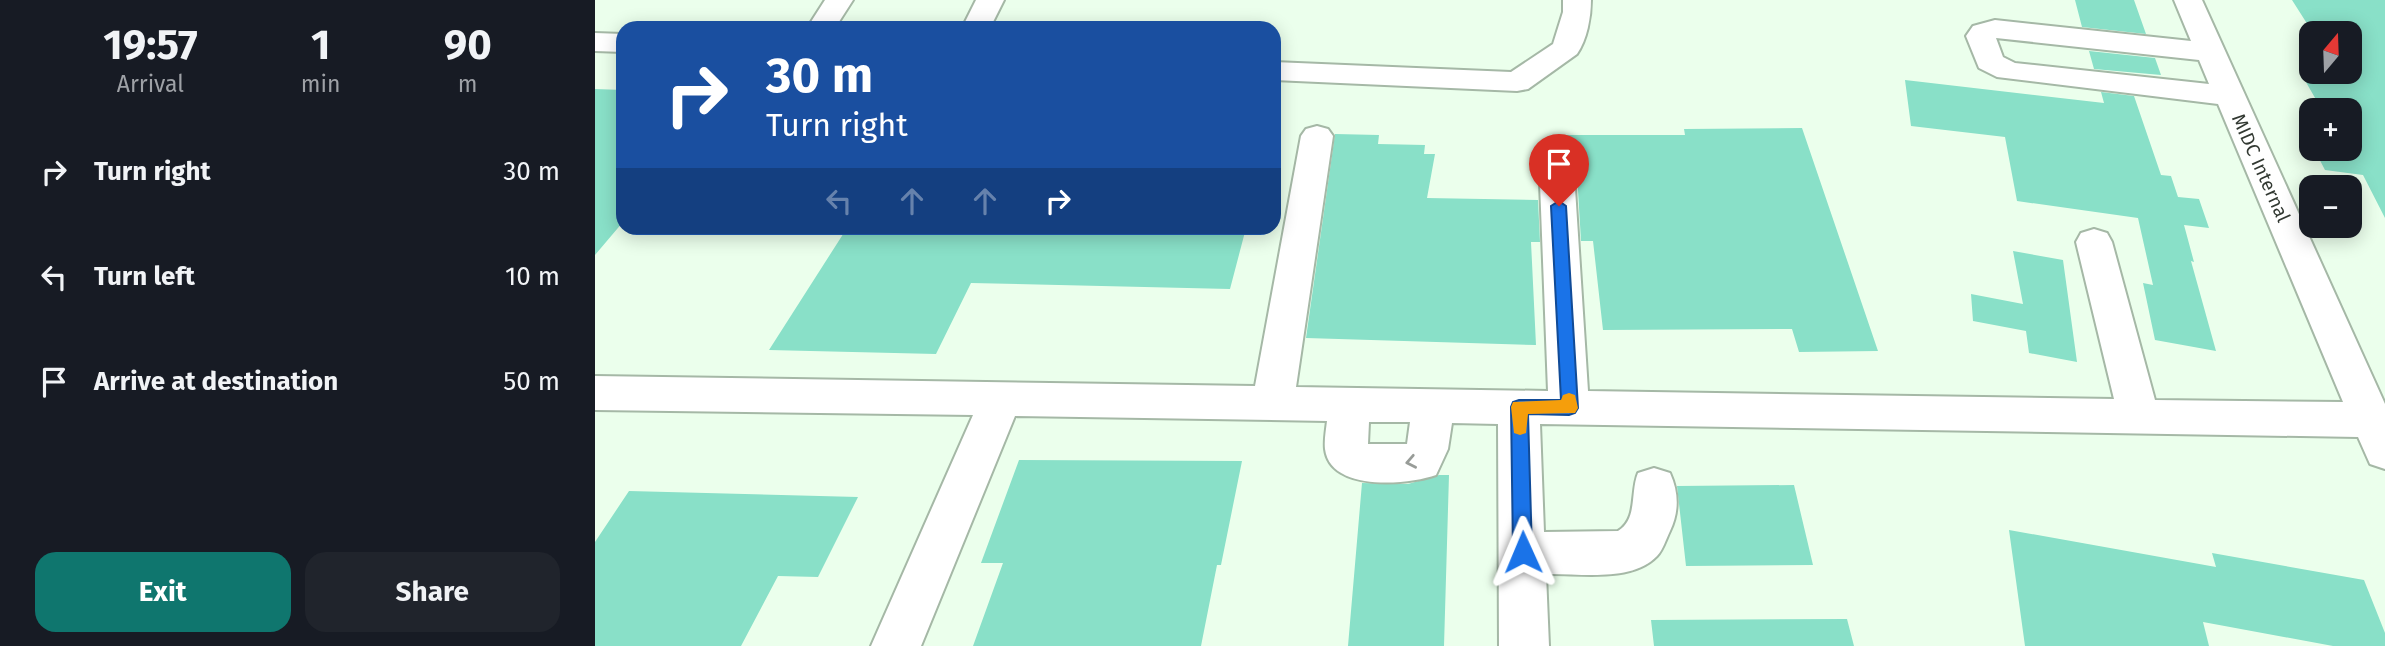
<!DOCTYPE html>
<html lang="en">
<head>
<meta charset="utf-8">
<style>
  :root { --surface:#171b24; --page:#20242c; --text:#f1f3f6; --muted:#9ea1a6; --accent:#0f766e }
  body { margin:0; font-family:"Fira Sans",sans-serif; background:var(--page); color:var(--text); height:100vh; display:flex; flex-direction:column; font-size:26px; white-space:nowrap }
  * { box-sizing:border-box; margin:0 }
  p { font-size:23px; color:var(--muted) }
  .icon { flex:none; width:38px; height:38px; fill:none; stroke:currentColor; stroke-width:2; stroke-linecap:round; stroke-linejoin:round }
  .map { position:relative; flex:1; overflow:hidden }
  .drawer { display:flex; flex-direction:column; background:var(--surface); width:595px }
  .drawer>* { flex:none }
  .hud { position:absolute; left:21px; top:21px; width:665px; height:214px; border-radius:21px; box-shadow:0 4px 18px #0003; background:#1a4fa0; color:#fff; overflow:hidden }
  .needle { width:46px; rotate:19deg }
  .tools { position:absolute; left:1704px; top:21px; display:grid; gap:14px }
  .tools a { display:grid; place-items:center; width:63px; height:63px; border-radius:14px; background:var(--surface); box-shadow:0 4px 18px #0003; font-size:35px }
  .pin { position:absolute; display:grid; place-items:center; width:60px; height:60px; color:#fff; margin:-72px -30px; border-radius:50% 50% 50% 0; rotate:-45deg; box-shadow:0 0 7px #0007 }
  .pin .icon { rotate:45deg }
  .me { position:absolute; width:77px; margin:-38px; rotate:359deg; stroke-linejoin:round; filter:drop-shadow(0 0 5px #0008) }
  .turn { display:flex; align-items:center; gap:24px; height:147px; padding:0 35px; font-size:32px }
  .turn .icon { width:91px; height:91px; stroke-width:2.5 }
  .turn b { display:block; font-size:49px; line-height:60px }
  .lanes { display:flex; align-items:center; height:66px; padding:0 35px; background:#0003; justify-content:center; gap:35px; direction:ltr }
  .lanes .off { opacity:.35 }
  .eta { display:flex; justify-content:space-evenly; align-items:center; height:119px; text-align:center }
  .eta b { font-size:42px; font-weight:700; line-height:49px }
  .button { display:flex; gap:14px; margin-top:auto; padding:14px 35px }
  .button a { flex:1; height:80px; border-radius:21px; background:var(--accent); color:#fff; font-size:28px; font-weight:700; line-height:80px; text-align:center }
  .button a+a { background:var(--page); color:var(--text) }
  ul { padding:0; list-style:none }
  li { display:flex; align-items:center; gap:21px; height:105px; padding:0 35px }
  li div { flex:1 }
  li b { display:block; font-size:26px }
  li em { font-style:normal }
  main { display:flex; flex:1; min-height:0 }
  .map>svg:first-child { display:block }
  .building { fill:#89e0c8 }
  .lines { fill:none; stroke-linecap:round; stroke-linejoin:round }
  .minor-casing { stroke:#a5b8a6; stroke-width:4 }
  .minor { fill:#fff; fill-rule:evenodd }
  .oneway { stroke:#989c98 }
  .route { fill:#1a73e8; stroke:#114b97; stroke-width:2 }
  .slow { fill:#f59e0b }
  .labels { text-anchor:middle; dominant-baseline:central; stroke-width:5; stroke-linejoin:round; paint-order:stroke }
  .street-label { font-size:19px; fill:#323932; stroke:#fff }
</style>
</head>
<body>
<main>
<section class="drawer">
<div class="eta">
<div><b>19:57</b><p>Arrival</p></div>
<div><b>1</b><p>min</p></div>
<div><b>90</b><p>m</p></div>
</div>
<ul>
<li><svg class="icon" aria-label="right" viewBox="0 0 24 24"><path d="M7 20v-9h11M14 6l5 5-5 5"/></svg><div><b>Turn right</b></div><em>30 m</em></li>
<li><svg class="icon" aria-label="left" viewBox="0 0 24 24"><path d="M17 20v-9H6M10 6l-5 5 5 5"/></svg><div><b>Turn left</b></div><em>10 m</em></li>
<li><svg class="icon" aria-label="arrive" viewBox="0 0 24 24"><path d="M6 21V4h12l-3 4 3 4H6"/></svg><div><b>Arrive at destination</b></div><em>50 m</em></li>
</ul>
<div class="button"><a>Exit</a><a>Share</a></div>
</section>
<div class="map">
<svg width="1790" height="646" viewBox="0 0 1790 646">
  <rect width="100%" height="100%" fill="#ebffec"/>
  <!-- building -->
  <path class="building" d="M1480,0H1539L1551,34L1487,27Z
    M1697,0H1790V218L1768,175L1730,170L1719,149H1755V110H1727L1708,77L1747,82L1741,72H1755V33H1718Z
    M1494,51L1560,58L1566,75L1499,69Z
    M1310,80L1509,103L1506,92L1539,96L1566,175L1576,176L1583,197L1604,199L1614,228L1589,225L1599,262L1596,261L1621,351L1560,340L1548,283L1558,285L1543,218L1422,201L1410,137L1316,126Z
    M0,89L28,90V222L0,255Z
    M1207,128L1283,351L1204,352L1197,329L1008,330L998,241H986L981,157L975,148L968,145L967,135H1090L1089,129Z
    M740,134L784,135L783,144L830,145L829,154H840L832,198L943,200L945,242H936L941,345L711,338Z
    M252,228H651L635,289L376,283L341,354L174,350Z
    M1418,251L1468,260L1482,362L1434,353L1431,331L1378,321L1376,294L1428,304Z
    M424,460L647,461L626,565H622L606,646H378L408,563H386Z
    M844,475H854L849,646H753L767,483L813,484Z
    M1199,485L1218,565L1091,566L1082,486Z
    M34,491L263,497L223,577L183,576L146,646H0V542Z
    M1414,530L1621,567L1617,553L1769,580L1790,633V646H1738L1608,622L1614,646H1430Z
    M1252,619L1259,646H1059L1056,620Z"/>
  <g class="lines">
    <defs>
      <path id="minor" d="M230,0H258L240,28H212Z
        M381,0H409L395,28H367Z
        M968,0H996C996,17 992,40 982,54L933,89L922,91L679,80V62L916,72L958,44L968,12Z
        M1579,0H1607L1790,404V469L1775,464L1763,437L945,424L949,532L1023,531C1043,519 1035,492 1043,473L1059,468L1075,473C1084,493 1084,512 1075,531C1071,539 1068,550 1062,556C1036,583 984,573 951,574L954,646H904L903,424L857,423L853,449L841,475C813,485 735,492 730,449C729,440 731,430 732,421L420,416L326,646H276L378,415L0,410V376L660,386L706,136L711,129L722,126L733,129L738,136L701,387L953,391L944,157L949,149L961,146L973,149L978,157L993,391L1519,399L1481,242L1486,233L1499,229L1512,233L1517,242L1560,400L1748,402L1623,104L1402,77L1384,68L1371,36L1378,26L1400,20L1596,41ZM1401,38L1604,60L1614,84L1420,63L1408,57ZM774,422H815L812,444H773Z
        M0,33L28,34V52L0,51Z"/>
    </defs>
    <!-- minor casing -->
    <use href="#minor" class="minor-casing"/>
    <!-- minor -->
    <use href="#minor" class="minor"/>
  </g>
  <!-- one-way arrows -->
  <defs><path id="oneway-chevron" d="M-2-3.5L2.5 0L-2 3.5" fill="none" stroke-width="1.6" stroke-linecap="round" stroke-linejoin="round" transform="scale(1.75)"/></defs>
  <use class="oneway" href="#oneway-chevron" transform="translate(816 462) rotate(169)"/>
  <!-- route -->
  <path class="route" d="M964,201L971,206L983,408L980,413L974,415L933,414L937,552L934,559L928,561L921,559L918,552L916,407L918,402L924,400H966L956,206Z"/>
  <!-- slow -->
  <path class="slow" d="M974,393L980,395L983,408L980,413L933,414L931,433L925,435L919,433L916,407L918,402L966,400L968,395Z"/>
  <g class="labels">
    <!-- street labels -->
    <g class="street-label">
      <text transform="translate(1666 168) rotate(66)">MIDC Internal</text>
    </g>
  </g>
</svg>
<div class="tools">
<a><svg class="needle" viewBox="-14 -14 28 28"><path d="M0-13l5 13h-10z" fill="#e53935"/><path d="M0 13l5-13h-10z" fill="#9ea1a6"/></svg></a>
<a>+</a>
<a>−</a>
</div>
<div class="pin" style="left:964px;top:206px;background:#d93025"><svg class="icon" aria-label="arrive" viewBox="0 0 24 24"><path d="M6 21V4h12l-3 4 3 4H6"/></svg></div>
<svg class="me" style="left:928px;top:552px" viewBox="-20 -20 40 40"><path d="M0-17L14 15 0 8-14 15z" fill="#1a73e8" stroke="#fff" stroke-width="4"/></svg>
<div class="hud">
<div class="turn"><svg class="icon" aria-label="right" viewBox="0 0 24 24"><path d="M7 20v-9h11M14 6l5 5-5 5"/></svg><div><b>30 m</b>Turn right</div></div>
<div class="lanes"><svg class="icon off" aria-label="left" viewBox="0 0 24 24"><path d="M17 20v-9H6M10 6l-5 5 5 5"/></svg><svg class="icon off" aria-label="ahead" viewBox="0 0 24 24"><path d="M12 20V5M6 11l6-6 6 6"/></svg><svg class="icon off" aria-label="ahead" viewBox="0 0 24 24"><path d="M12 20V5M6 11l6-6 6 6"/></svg><svg class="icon" aria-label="right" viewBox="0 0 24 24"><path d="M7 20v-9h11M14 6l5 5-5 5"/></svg></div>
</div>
</div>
</main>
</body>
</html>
